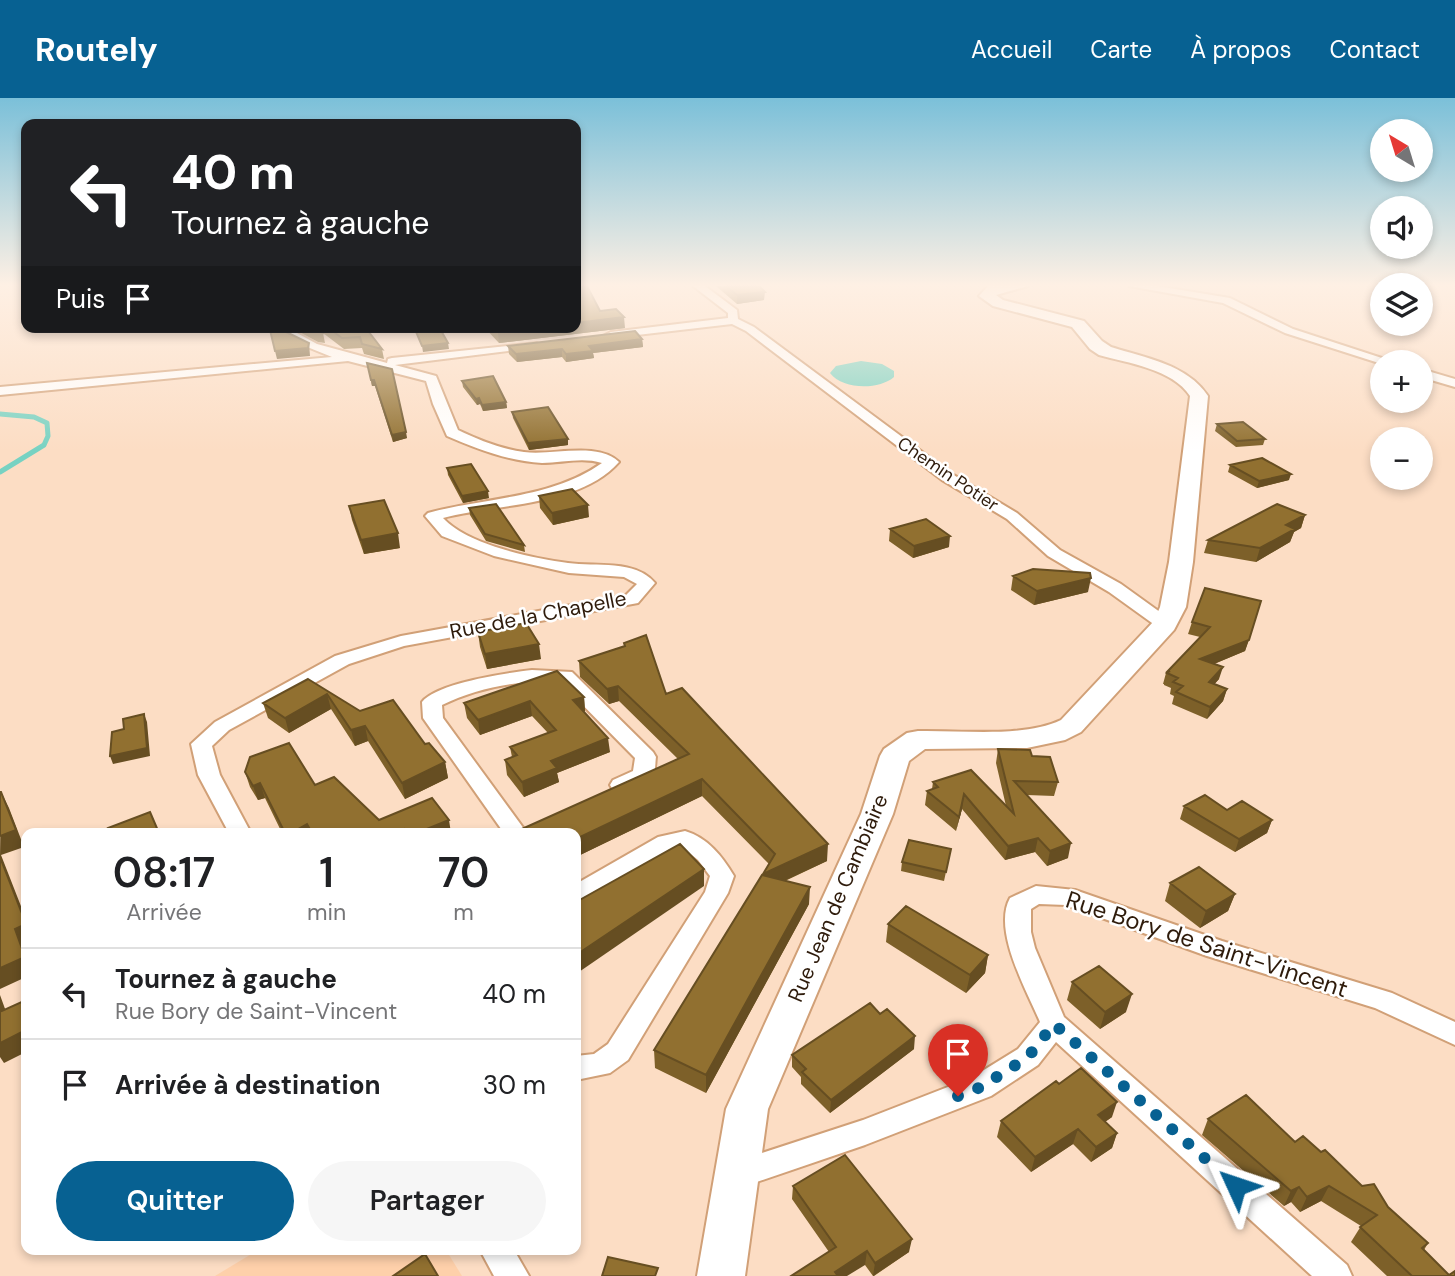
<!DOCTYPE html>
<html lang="fr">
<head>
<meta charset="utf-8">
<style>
  :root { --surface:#fff; --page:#f6f6f6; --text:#202124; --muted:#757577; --line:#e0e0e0; --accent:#076192 }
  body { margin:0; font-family:"DM Sans",sans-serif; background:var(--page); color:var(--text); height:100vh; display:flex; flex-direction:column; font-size:26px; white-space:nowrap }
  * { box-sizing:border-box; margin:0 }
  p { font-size:23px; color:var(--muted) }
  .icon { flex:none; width:38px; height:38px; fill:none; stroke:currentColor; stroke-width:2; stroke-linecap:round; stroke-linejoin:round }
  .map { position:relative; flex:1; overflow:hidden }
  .side { position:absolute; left:21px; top:730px; width:560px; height:427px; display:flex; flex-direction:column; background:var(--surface); border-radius:14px; box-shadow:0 4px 10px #0003 }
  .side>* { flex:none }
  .banner { position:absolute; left:21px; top:21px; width:560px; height:214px; border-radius:14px; box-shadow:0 4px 10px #0003; background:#202124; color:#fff; overflow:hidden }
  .needle { width:46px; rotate:322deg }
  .fabs { position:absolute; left:1370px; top:21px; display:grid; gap:14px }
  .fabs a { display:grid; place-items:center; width:63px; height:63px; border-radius:50%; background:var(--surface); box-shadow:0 4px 10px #0003; font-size:35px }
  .pin { position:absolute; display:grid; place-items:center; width:60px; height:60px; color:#fff; margin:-72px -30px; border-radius:50% 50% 50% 0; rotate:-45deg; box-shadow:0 0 7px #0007 }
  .pin .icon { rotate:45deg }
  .me { position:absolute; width:77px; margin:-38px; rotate:312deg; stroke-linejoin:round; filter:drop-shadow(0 0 5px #0008) }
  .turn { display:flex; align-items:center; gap:24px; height:147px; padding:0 35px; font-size:32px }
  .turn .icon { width:91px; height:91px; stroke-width:2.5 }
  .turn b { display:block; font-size:49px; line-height:60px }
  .then { display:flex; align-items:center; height:66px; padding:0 35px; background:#0003; gap:14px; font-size:26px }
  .eta { display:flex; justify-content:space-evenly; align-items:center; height:119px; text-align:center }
  .eta b { font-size:42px; font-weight:600; line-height:49px }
  .primary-button { display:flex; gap:14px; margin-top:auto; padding:14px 35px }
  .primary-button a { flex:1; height:80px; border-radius:42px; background:var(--accent); color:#fff; font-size:28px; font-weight:600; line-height:80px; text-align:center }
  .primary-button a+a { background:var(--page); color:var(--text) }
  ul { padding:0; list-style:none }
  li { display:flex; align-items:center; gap:21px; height:91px; padding:0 35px; border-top:2px solid var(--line) }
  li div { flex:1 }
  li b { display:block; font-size:26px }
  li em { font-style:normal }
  header { display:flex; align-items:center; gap:42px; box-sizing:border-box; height:98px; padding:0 35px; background:var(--accent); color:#fff }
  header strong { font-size:33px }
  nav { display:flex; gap:38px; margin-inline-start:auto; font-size:24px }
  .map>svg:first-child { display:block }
  .built { fill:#fed0aa }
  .water { fill:#77d2c2 }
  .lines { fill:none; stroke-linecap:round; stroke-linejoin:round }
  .stream { stroke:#77d2c2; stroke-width:5 }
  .street-casing { stroke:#d1a077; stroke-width:4 }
  .secondary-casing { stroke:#d1a077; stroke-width:4 }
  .street { fill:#fff; fill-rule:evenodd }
  .secondary { fill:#fff; fill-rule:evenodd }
  .wall { fill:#7d6029 }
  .shaded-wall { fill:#664e22 }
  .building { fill:#917030; stroke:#664e22; stroke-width:2 }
  .route { stroke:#076192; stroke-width:12; stroke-dasharray:0 21.6 }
  .labels { text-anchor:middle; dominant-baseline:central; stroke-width:5; stroke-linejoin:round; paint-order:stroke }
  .far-street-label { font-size:18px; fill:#2e1b0b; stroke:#fff }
  .street-label { font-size:21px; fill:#2e1b0b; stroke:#fff }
  .near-street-label { font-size:24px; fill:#2e1b0b; stroke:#fff }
</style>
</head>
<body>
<header>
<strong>Routely</strong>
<nav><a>Accueil</a><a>Carte</a><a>À propos</a><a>Contact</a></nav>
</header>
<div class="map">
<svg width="1455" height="1178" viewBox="0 0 1455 1178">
  <rect width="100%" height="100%" fill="#fcddc4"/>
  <!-- built -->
  <path class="built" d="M258,1152H446L462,1178H215Z"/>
  <!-- water -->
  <path class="water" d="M861,263L882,266L894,273V279C879,292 843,292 830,275L836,268Z"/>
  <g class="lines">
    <!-- stream -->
    <path class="stream" d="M0,316L34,319L47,325L48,338L44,347L0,374"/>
    <defs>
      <path id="street" d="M693,188H705L737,212L738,221L754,229L952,376L1017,415L1060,452L1121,486L1171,522L1174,526L1171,530H1159L1109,494L1048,458L1007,421L942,382L746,233L732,226L611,240L605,237L611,234L728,220V215Z
        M1129,188H1157L1230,200L1293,231L1394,264L1382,266L1285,235L1223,205Z
        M273,229H286L317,246L387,265L388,261L392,260L537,245L539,247L533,250L395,267L436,278L458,332C479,342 501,351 524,354C552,358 597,343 619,364C581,408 496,406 443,420C468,447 532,460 568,465C596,469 635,461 655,485L638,505L404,548L349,566L229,632L212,648L220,677L251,735H229L198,677L191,646L215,624L335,558L401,538L626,497L637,486L624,479L569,475L494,458L442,438L425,418L428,415C486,399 551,401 602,365C582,359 562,365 542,365C508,363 477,351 447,338L433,306L426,283L348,263L0,297V289L332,259L290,242Z
        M1421,271L1455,281V289L1421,279Z
        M532,572L572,574L653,654L656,659C655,665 656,676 651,681C643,689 624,695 613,692L610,687L613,682L633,673L635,660L560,584C519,582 479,589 442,607L443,620L527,735H504L423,620L422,604C437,585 507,575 532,572Z
        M685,733C708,740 722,758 734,778L728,795L628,962L610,975L576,982V958L594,956L608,946L705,794L710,778L698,762L682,749L672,752L576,806V786L658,739Z
        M1036,788L1075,792L1222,843L1392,895L1455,924V947L1375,910L1207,858L1066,807L1039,806L1031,811V834L1035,850L1064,919L1347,1167L1352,1178H1312L1056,944L1038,967L991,998L865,1047L736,1091L725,1087L721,1077L725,1067L863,1022L971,980L1018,951L1040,924C1027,893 992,832 1010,800Z
        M480,1152H514L529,1178H494Z"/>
      <path id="secondary" d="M988,188H1028L996,197L1003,202L1084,223L1102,243L1111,249C1145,260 1187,266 1208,298L1193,464L1186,509L1174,532L1081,634L1065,642L1027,650L925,651L909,663L893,716L768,1011L745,1178H697L726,1011L861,716L880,658L884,651L907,635L918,633C961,632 1023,640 1061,622L1154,523L1160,509L1169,464L1190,298C1173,271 1127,265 1099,257L1090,251L1072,229L993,208L979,198Z"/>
    </defs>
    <!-- street casing -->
    <use href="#street" class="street-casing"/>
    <!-- secondary casing -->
    <use href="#secondary" class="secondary-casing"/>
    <!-- street -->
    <use href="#street" class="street"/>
    <!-- secondary -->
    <use href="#secondary" class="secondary"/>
  </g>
  <!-- wall -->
  <path class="wall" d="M716,188H759L764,202L737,206Z
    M600,213L625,230L499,245L484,229H576Z
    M290,229H365L382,251L384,261L364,256L362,250L344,251L323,235L325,245L318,244Z
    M642,241L643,249L593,255L594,260L566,264L562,259L517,264L509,256L508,248Z
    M367,265L407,340L393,344L375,288H372Z
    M462,283L506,304L507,310L483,313L480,306L477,307L463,289Z
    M512,314L568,347L529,352L513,320Z
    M1217,326L1265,341L1263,347L1236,349L1215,333Z
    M1230,367L1289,382L1257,390L1228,374Z
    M447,370L489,400L463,405L448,377Z
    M539,398L589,419L553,427L540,410Z
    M349,408L400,450L364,456L352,422Z
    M469,410L524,447L525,454L486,443L470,417Z
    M1305,417L1301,430L1294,434L1290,444L1256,464L1204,455L1208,442Z
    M890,431L949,449L913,460L889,443Z
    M1013,478L1088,494L1034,507L1011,492Z
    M1261,503L1245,553L1214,566L1219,581L1214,586L1227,591L1223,603L1207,621L1172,606L1174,598L1170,596L1171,590L1164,587V586H1163L1166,575L1200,539L1188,536L1192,524Z
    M478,534L541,561L487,571L480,549Z
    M579,563L666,596L827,763L785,783L809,806L706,995L655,970L654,952L769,766L702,698L576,759V735L678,661L619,603L609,606L580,579Z
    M308,581L360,613L425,646L445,664L448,680L405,701L368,643L355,648L331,611L289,635L268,620L263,605Z
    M584,599L585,613L584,614L610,654L557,675L559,684L524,699L507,677L505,662L512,659L510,649L548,635L532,618L480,637L467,620L464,605Z
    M998,651L1032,658L1058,684L1054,698L1027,697L1068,760L1047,768L1035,754L1005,762L962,711L956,733L925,707L927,693L932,691L933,684L1006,708L996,665Z
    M245,674L315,687L379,722L451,735H282L265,700L258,702L250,689Z
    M1184,708L1227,712L1272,722L1267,735L1235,754L1180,721Z
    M951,751L944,783L901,773L902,764Z
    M1170,785L1235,796L1228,813L1200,830L1165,803Z
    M888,826L988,857L985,875L966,895L886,844Z
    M1072,884L1126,914L1100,931L1067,902Z
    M914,951L830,1015L801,986V979L792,969V957Z
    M1059,986L1112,1019L1105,1024L1117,1035L1112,1050L1091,1064L1073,1046L1031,1074L997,1039L1001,1023Z
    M1208,1021L1295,1044L1321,1054L1388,1109L1428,1145L1424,1152L1449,1177L1455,1178H1387L1351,1144L1361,1128L1321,1103L1300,1114L1291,1104L1284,1108L1202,1037Z
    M793,1088L909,1154L874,1178H873L865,1167L829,1154L792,1101Z"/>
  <!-- shaded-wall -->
  <path class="shaded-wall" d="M765,194L764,202L737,206V197Z
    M624,219L625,230L499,245L498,234L541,229H576V225Z
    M642,241L643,249L593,255L594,260L566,264V256L589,248Z
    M309,245L310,258L277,261L275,253Z
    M448,245L449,251L423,254L422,248Z
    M562,251V259L517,264L516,256Z
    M371,282H374L375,288H372Z
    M479,300L480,306L477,307L476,301Z
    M506,304L507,310L483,313L482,307Z
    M406,334L407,340L393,344L392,337Z
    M568,341V347L529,352L528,345Z
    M1291,376L1289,382L1257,390L1259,383Z
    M488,393L489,400L463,405L462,398Z
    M588,407L589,419L553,427L552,415Z
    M1305,417L1301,430L1294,434L1290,444L1256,464L1260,450L1286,427Z
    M398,435L400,450L364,456L361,442Z
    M950,438L949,449L913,460L914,448Z
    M1091,480L1088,494L1034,507L1037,493Z
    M1249,542L1245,553L1197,573L1200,561Z
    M539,546L541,561L487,571L485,556Z
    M1223,569L1219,581L1206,596L1209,584Z
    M618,588L619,603L609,606L607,591Z
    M1227,591L1223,603L1207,621L1210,609Z
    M327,596L331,611L289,635L285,620Z
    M584,599L585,613L575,617L573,602Z
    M530,603L532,618L480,637L478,622Z
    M144,616L147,624L150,658L113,666L110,658Z
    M365,628L368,643L355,648L351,632Z
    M608,640L610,654L557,675L559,684L524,699L522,684L551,663Z
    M445,664L448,680L405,701L402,685Z
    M702,681V698L576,759V741Z
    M260,685L265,700L258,702L253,688Z
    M1,694L9,710L24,749L1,757L26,821V826L0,759Z
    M964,696L962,711L956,733L959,719Z
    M449,722L451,735H417Z
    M1272,722L1267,735L1235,754L1239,741Z
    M307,726L310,735H291Z
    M404,731V735H393Z
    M1038,740L1035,754L1005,762L1008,748Z
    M1071,745L1068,760L1047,768L1050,753Z
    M828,746L827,763L762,793L763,776Z
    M704,771V788L576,876V857Z
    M810,789L809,806L706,995V977Z
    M1235,796L1228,813L1200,830L1206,813Z
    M26,827V847L24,848L26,855V879L0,891V870L15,831Z
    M988,857L985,875L966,895L970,877Z
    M1132,896L1126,914L1100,931L1105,914Z
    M0,897L12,930L2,913L0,907Z
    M26,932V954L4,965L0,959V945Z
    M915,938L914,951L830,1015L831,1002Z
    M1117,1004L1112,1019L1093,1032L1098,1017Z
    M1078,1031L1073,1046L1031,1074L1035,1059Z
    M1117,1035L1112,1050L1091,1064L1096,1049Z
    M1329,1088L1321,1103L1300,1114L1307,1099Z
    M1299,1089L1291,1104L1284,1108L1291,1093Z
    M912,1141L909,1154L873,1178L875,1165Z
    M867,1153L865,1167L847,1178H834L835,1174Z"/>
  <!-- building -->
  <path class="building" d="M576,188H587L600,213L616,211L624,219L576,225Z
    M726,188H759L765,194L737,197Z
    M308,229H321L323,235L316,233Z
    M327,229H365L382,251L362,246L360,239L342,240Z
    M414,229H439L448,245L422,248Z
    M493,229H541L498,234Z
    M280,231L309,245L308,250L275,253L270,232Z
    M635,233L642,241L589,248L593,253L566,256L562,251L516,256L508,248Z
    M367,265L392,271L406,334L392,337L374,282H371Z
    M493,278L506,304L482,307L479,300L476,301L462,283Z
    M548,309L568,341L528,345L512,314Z
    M1243,324L1265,341L1237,343L1217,326Z
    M1262,360L1291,376L1259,383L1230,367Z
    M471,366L488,393L462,398L447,370Z
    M572,391L588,407L552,415L539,398Z
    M384,402L398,435L361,442L349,408Z
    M496,406L524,447L485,436L469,410Z
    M1277,406L1305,417L1286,427L1295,431L1260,450L1208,442Z
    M926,421L950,438L914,448L890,431Z
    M1033,471L1090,475L1091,480L1037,493L1013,478Z
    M1205,490L1261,503L1249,542L1200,561L1223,569L1209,584L1227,591L1210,609L1176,594L1183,588L1173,584L1178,580L1167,575L1170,573L1166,575L1210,529L1192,524Z
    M526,525L539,546L485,556L478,534Z
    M646,537L666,596L682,590L828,746L763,776L775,756L702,681L576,741V735H513L689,656L618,588L607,591L579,563L625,548L624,545Z
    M557,573L584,599L573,602L608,640L551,663L557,670L522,684L505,662L517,657L510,649L556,632L530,603L478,622L464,605Z
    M308,581L360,613L393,602L425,646L429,645L445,664L402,685L365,628L351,632L327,596L285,620L263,605Z
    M144,616L147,650L110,658L112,634L124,631L123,621Z
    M289,645L315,687L334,679L379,722L432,700L449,722L417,735H406L404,731L393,735H312L307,726L291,735H285L260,685L253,688L245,674L250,659Z
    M998,651L1030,652L1032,658L1050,659L1058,684L1014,683L1071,745L1050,753L1038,740L1008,748L964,696L959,719L927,693L938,689L933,684L971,672L1014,716Z
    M0,694H1L16,732L0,738Z
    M1205,697L1227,712L1242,703L1272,722L1239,741L1184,708Z
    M150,714L159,735H111L108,730Z
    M909,742L951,751L946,774L902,764Z
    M680,746L704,771L576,857V804Z
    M0,759L26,826L15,831L25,859L0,870Z
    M1199,769L1235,796L1206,813L1170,785Z
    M762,777L810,789L706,977L654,952Z
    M906,808L988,857L970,877L888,826Z
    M1099,868L1132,896L1105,914L1072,884Z
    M26,902V932L0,945V907L2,913Z
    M870,905L880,916L887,911L915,938L831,1002L802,974L806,971L792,957Z
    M1081,970L1117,1004L1098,1017L1117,1035L1096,1049L1078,1031L1035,1059L1001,1023L1056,983L1059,986Z
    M1246,997L1295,1044L1303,1038L1321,1054L1325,1052L1362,1088L1374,1086L1388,1109L1428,1145L1422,1150L1449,1177L1455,1173V1178H1412L1360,1129L1377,1117L1329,1088L1307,1099L1299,1089L1291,1093L1208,1021Z
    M845,1057L912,1141L875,1165L867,1153L835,1174L838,1178H791L836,1149L793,1088Z
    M425,1156L438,1178H393Z
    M608,1159L658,1170L655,1178H602Z"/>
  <!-- sky -->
  <linearGradient id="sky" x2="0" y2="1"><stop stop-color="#7bc0d9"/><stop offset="0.53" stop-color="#fef0e4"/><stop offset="1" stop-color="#fef0e4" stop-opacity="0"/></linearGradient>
  <rect width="1455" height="353" fill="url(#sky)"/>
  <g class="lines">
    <!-- route -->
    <path class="route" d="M958,998L981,989L1028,959L1054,926L1236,1088"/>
  </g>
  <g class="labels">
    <!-- far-street labels -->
    <g class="far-street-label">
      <text transform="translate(948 376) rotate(34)">Chemin Potier</text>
    </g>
    <!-- street labels -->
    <g class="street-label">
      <text transform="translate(538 517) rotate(-11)">Rue de la Chapelle</text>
      <text transform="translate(838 800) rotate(-67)">Rue Jean de Cambiaire</text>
    </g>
    <!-- near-street labels -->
    <g class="near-street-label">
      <text transform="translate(1207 846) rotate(18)">Rue Bory de Saint-Vincent</text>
    </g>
  </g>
</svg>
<div class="fabs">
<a><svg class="needle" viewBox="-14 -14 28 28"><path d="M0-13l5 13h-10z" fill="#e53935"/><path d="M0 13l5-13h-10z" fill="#757577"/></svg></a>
<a><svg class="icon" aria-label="sound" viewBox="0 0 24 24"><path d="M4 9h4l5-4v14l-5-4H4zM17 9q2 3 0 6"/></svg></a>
<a><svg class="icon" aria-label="layers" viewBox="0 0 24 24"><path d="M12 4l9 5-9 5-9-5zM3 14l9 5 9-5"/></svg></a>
<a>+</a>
<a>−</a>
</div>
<div class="pin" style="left:958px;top:998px;background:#d93025"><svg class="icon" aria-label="arrive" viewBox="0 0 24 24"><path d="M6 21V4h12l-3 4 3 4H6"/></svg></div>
<svg class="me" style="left:1236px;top:1088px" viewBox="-20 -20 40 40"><path d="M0-17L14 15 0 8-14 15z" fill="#076192" stroke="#fff" stroke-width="4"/></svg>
<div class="banner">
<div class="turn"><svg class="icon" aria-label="left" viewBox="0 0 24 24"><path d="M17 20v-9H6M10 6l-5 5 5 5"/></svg><div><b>40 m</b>Tournez à gauche</div></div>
<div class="then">Puis<svg class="icon" aria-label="arrive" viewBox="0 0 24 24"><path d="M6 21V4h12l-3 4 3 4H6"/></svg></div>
</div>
<section class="side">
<div class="eta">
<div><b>08:17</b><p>Arrivée</p></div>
<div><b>1</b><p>min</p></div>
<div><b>70</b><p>m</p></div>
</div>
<ul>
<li><svg class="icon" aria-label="left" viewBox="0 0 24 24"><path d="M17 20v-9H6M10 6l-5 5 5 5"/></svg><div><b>Tournez à gauche</b><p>Rue Bory de Saint-Vincent</p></div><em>40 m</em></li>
<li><svg class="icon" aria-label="arrive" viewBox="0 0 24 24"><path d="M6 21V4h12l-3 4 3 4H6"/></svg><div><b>Arrivée à destination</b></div><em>30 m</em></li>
</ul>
<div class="primary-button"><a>Quitter</a><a>Partager</a></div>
</section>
</div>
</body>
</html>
